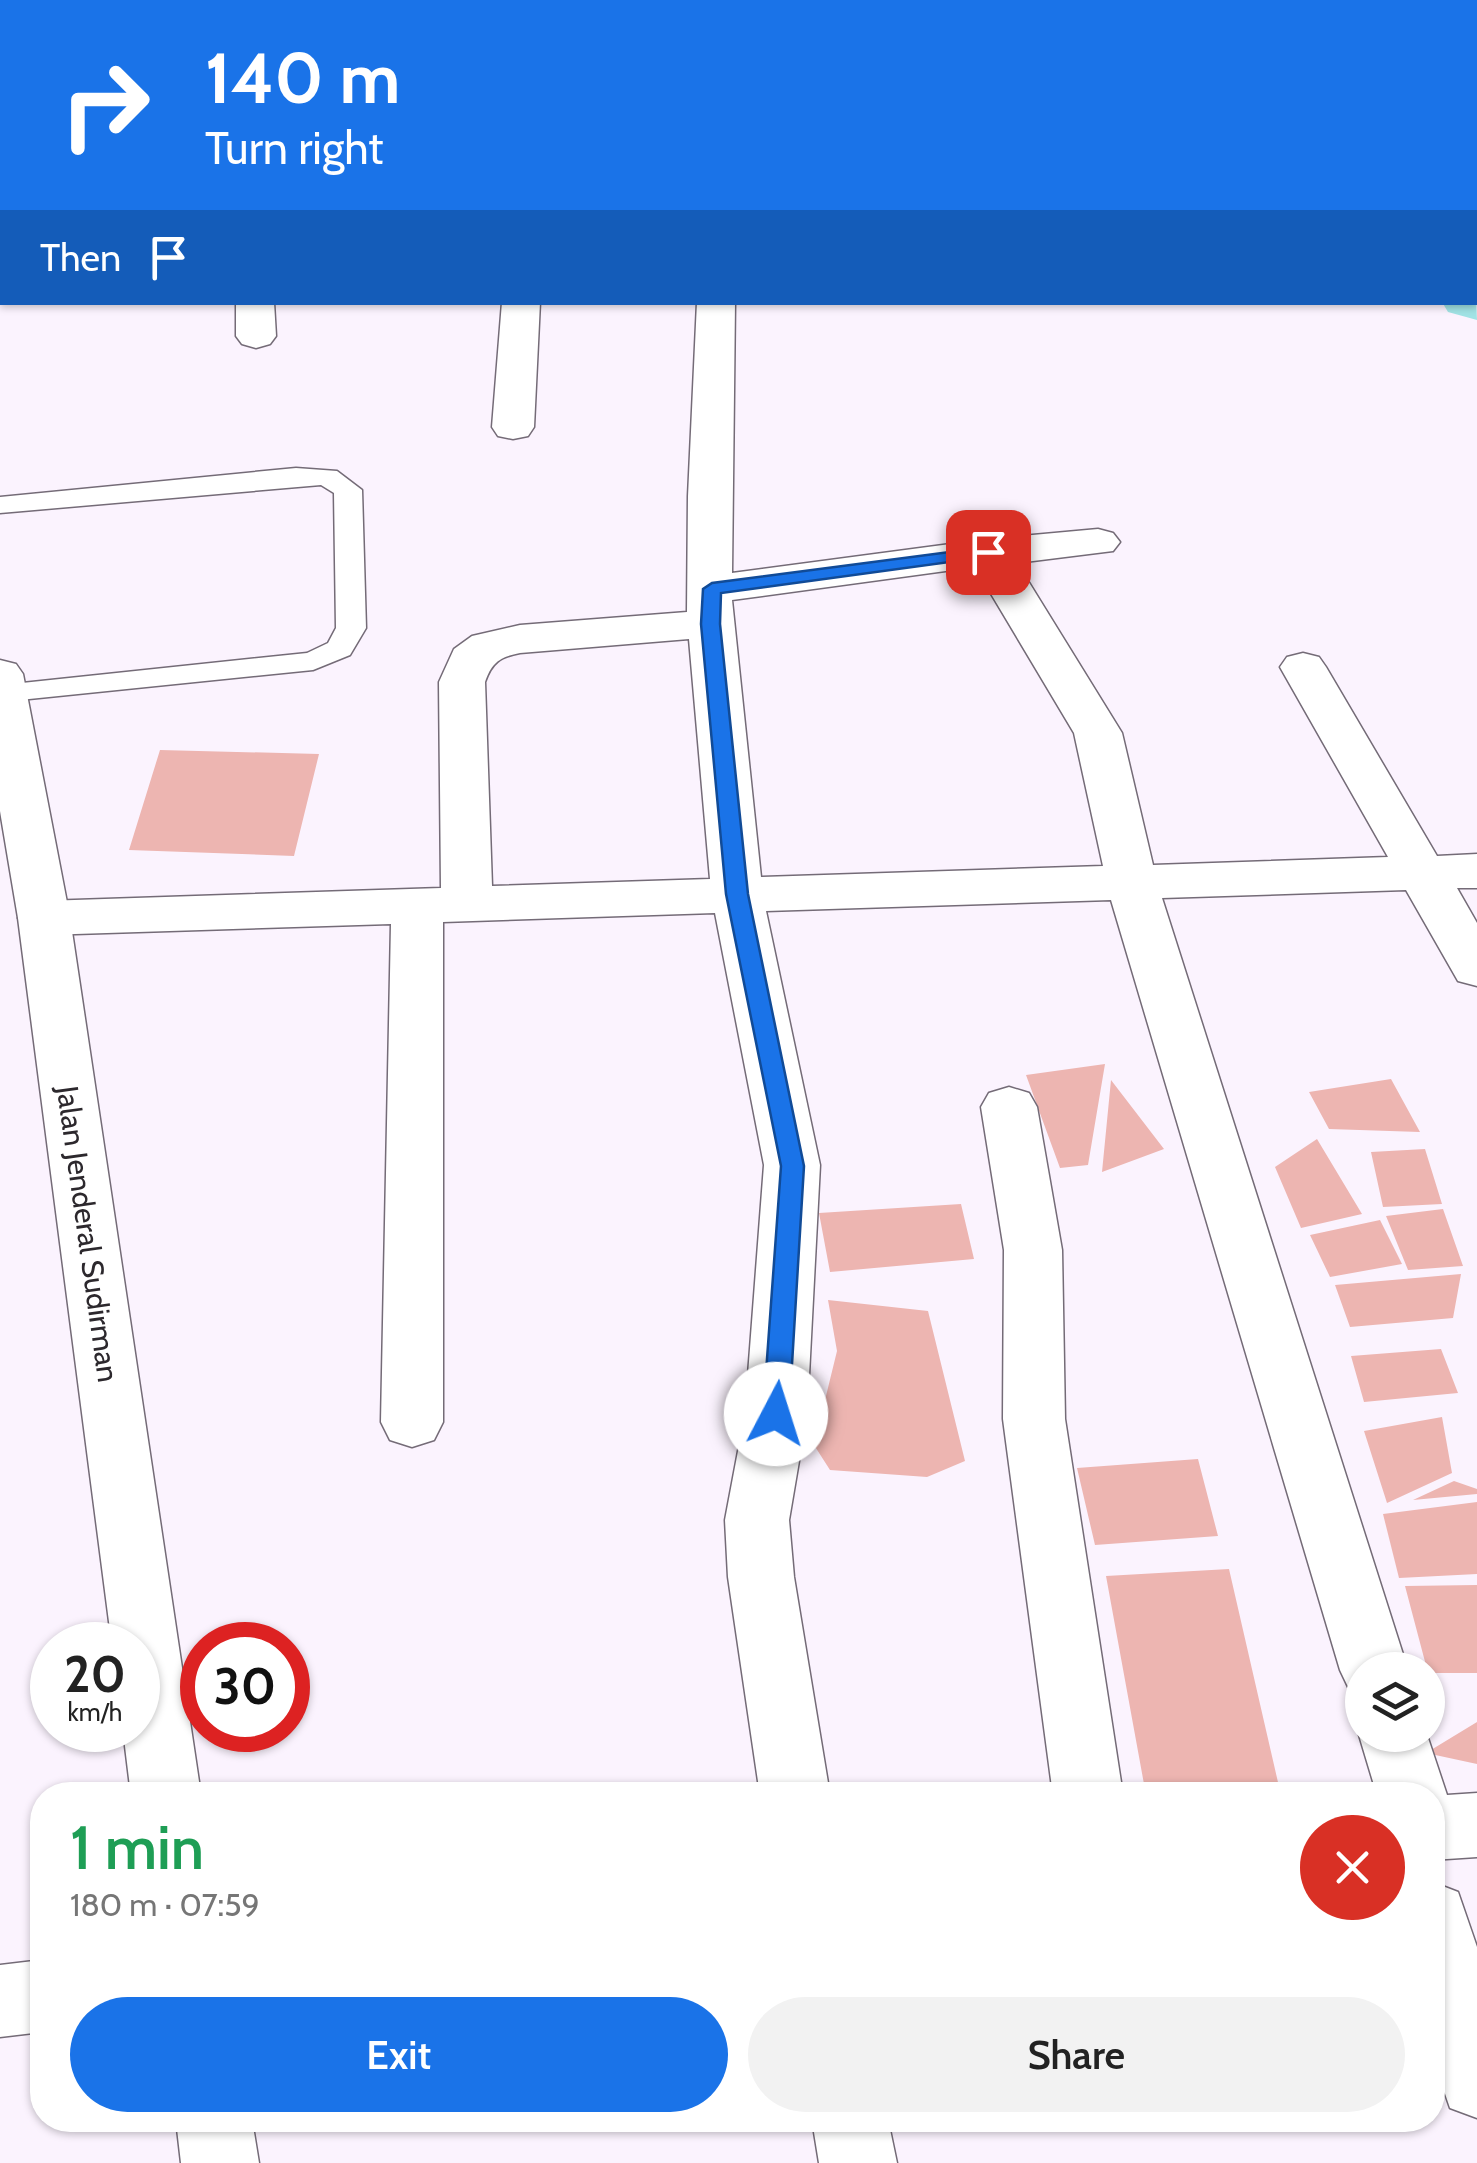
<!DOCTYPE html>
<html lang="en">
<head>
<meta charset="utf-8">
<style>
  :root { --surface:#fff; --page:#f2f2f2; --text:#222; --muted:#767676; --accent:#1a73e8 }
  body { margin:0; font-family:Cabin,sans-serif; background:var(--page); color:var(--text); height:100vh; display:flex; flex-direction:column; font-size:38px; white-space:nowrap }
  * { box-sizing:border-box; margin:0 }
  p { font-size:32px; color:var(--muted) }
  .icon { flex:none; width:55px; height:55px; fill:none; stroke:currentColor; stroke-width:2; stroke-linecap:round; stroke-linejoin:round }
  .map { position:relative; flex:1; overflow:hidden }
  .panel { position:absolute; left:30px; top:1782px; width:1415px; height:350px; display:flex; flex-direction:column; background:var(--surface); border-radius:40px; box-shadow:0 2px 8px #0004 }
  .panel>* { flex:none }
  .guide { position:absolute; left:0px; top:0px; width:1478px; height:305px; box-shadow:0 2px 8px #0004; background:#1a73e8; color:#fff; overflow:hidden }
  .tools { position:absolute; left:1345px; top:1652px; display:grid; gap:20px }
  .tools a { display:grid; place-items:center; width:100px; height:100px; border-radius:50%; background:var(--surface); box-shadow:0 2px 8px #0004; font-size:50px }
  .speed { position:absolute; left:30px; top:1622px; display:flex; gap:20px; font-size:50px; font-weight:700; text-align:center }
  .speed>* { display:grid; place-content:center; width:130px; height:130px; border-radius:50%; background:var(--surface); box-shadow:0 2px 8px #0004; line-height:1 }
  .speed small { font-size:25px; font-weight:400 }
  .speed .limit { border:15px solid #d22; background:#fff; color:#111 }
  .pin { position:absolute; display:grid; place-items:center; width:85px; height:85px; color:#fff; margin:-42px; border-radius:20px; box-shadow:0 5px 15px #0006 }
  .me { position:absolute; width:110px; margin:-55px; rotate:5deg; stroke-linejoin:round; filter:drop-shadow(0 0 8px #0008) }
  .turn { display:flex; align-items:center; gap:35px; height:210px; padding:0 40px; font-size:45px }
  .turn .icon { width:130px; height:130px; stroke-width:2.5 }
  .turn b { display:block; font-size:70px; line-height:85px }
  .then { display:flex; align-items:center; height:95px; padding:0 40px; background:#0003; gap:20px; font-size:38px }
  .round { display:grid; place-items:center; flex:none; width:105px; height:105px; border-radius:52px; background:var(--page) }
  .head { display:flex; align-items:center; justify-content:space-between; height:170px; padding:0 40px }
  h1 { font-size:60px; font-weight:600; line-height:75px; color:#1e9e55 }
  .button { display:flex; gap:20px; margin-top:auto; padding:20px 40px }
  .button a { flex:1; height:115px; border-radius:60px; background:var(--accent); color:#fff; font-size:40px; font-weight:600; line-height:115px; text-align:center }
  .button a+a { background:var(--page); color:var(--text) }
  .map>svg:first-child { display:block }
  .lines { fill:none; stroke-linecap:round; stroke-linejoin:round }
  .river { fill:#a1e3e5; fill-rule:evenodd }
  .building { fill:#edb5b1 }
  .lane-casing { stroke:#746b77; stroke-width:3 }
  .street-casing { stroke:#746b77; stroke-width:3 }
  .secondary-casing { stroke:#746b77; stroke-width:3 }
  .lane { fill:#fff; fill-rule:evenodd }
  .street { fill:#fff; fill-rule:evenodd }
  .secondary { fill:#fff; fill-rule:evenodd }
  .route { fill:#1a73e8; stroke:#114b97; stroke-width:2.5 }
  .labels { text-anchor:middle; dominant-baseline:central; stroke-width:10; stroke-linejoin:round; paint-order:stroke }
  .street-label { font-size:30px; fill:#2c282d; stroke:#fff }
</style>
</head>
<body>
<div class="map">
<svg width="1477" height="2163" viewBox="0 0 1477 2163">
  <rect width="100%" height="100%" fill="#fbf3fe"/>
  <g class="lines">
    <!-- river -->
    <path class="river" d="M1175,0H1239L1240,2H1176Z
      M1475,273L1477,320L1448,312L1442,302H1475Z"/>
  </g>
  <!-- building -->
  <path class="building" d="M160,750L319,754L294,856L129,850Z
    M1105,1064L1088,1165L1060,1168L1026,1075Z
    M1391,1079L1420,1132L1329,1129L1309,1092Z
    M1111,1080L1164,1149L1102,1172Z
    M1317,1139L1362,1214L1301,1228L1275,1167Z
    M1425,1149L1442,1204L1383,1207L1371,1152Z
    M961,1204L974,1259L830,1272L819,1213Z
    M1443,1209L1463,1266L1408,1270L1386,1216Z
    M1380,1220L1402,1264L1330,1277L1310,1235Z
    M1461,1274L1453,1318L1350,1327L1335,1285Z
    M828,1300L928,1311L965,1461L927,1477L830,1470L814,1445L837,1351Z
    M1441,1349L1458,1393L1364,1402L1351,1356Z
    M1442,1417L1452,1473L1387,1503L1364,1431Z
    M1198,1459L1218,1536L1095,1545L1077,1468Z
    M1454,1481L1477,1489V1494L1413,1500Z
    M1477,1502V1574L1399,1578L1383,1514Z
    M1229,1569L1280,1791L1146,1795L1106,1576Z
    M1477,1585V1673H1428L1405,1586Z
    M1477,1722V1764L1426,1753Z"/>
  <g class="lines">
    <defs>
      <path id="lane" d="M296,468L337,471L362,490L366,628L350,655L313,670L0,702L3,685L307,653L328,643L336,628L334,493L321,485L0,513V497Z"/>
      <path id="street" d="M223,0H255V2H223Z
        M2,25V45L0,46V26Z
        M0,165H2V187H0Z
        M236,302H274L276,336L270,344L256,348L242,344L236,336Z
        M502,302H540L534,427L528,436L513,439L498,436L492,427Z
        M697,302H735L732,573L988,539L1098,529L1113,533L1120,542L1113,551L1017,563L1122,733L1153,865L1388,857L1280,667L1287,657L1303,653L1319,657L1326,667L1437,856L1477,854V888H1457L1477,923V986L1458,981L1406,890L1162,898L1408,1670H1362V1695L1350,1691L1340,1670L1111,900L766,911L820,1165L807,1414L789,1520L794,1577L830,1795H760L728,1577L725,1520L745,1414L764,1165L715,913L443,922V1422L434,1440L412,1447L390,1440L381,1422L391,924L44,935L26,930L18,918L26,906L44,901L441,888L439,682L454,649L472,636L520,625L687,612L688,496ZM975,567L1074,733L1103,866L761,877L732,600ZM689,639L710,879L492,886L485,682C492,662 500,657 520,653Z
        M1009,1087L1029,1093L1037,1107L1062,1250L1065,1419L1123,1795H1053L1003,1419L1004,1250L981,1107L989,1093Z
        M1362,1727V1735H1427L1447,1795L1477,1793V1857L1432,1860V1795H1377L1359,1735Z
        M1432,1882L1458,1892L1477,1947V2118L1450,2108L1432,2056Z
        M42,1960V2032L0,2037V1965Z
        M812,2120H888L897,2163H819Z"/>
      <path id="secondary" d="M0,660L16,664L23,674L70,918L201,1795H131L123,1730H138V1645H112L18,918L0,811Z
        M176,2120H252L259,2163H181Z"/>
    </defs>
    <!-- lane casing -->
    <use href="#lane" class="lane-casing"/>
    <!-- street casing -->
    <use href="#street" class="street-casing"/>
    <!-- secondary casing -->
    <use href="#secondary" class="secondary-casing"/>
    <!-- lane -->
    <use href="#lane" class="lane"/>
    <!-- street -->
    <use href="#street" class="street"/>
    <!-- secondary -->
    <use href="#secondary" class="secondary"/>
  </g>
  <!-- route -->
  <path class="route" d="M988,547L994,548V556L721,593L720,624L748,894L804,1166L789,1414L785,1421L776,1424L767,1421L763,1414L781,1166L726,894L701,624L703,589L712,583Z"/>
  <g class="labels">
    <!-- street labels -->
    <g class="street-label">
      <text transform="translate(88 1234) rotate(82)">Jalan Jenderal Sudirman</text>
    </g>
  </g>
</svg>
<div class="tools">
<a><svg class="icon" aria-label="layers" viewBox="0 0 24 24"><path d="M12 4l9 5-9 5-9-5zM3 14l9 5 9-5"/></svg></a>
</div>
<div class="speed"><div>20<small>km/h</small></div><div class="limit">30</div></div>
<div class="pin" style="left:988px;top:552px;background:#d93025"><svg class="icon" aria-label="arrive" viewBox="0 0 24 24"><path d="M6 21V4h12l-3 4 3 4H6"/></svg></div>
<svg class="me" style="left:776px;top:1414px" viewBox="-20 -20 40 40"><circle r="19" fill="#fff"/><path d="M0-13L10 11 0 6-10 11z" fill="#1a73e8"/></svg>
<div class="guide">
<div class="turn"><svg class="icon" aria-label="right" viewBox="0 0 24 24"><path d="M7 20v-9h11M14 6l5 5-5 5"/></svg><div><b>140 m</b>Turn right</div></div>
<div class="then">Then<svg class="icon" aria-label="arrive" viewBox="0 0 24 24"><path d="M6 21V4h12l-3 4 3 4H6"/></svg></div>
</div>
<section class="panel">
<div class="head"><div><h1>1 min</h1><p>180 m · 07:59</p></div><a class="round" style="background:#d93025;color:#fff"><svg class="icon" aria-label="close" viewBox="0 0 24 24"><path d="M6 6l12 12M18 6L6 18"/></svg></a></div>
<div class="button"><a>Exit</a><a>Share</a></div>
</section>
</div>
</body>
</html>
